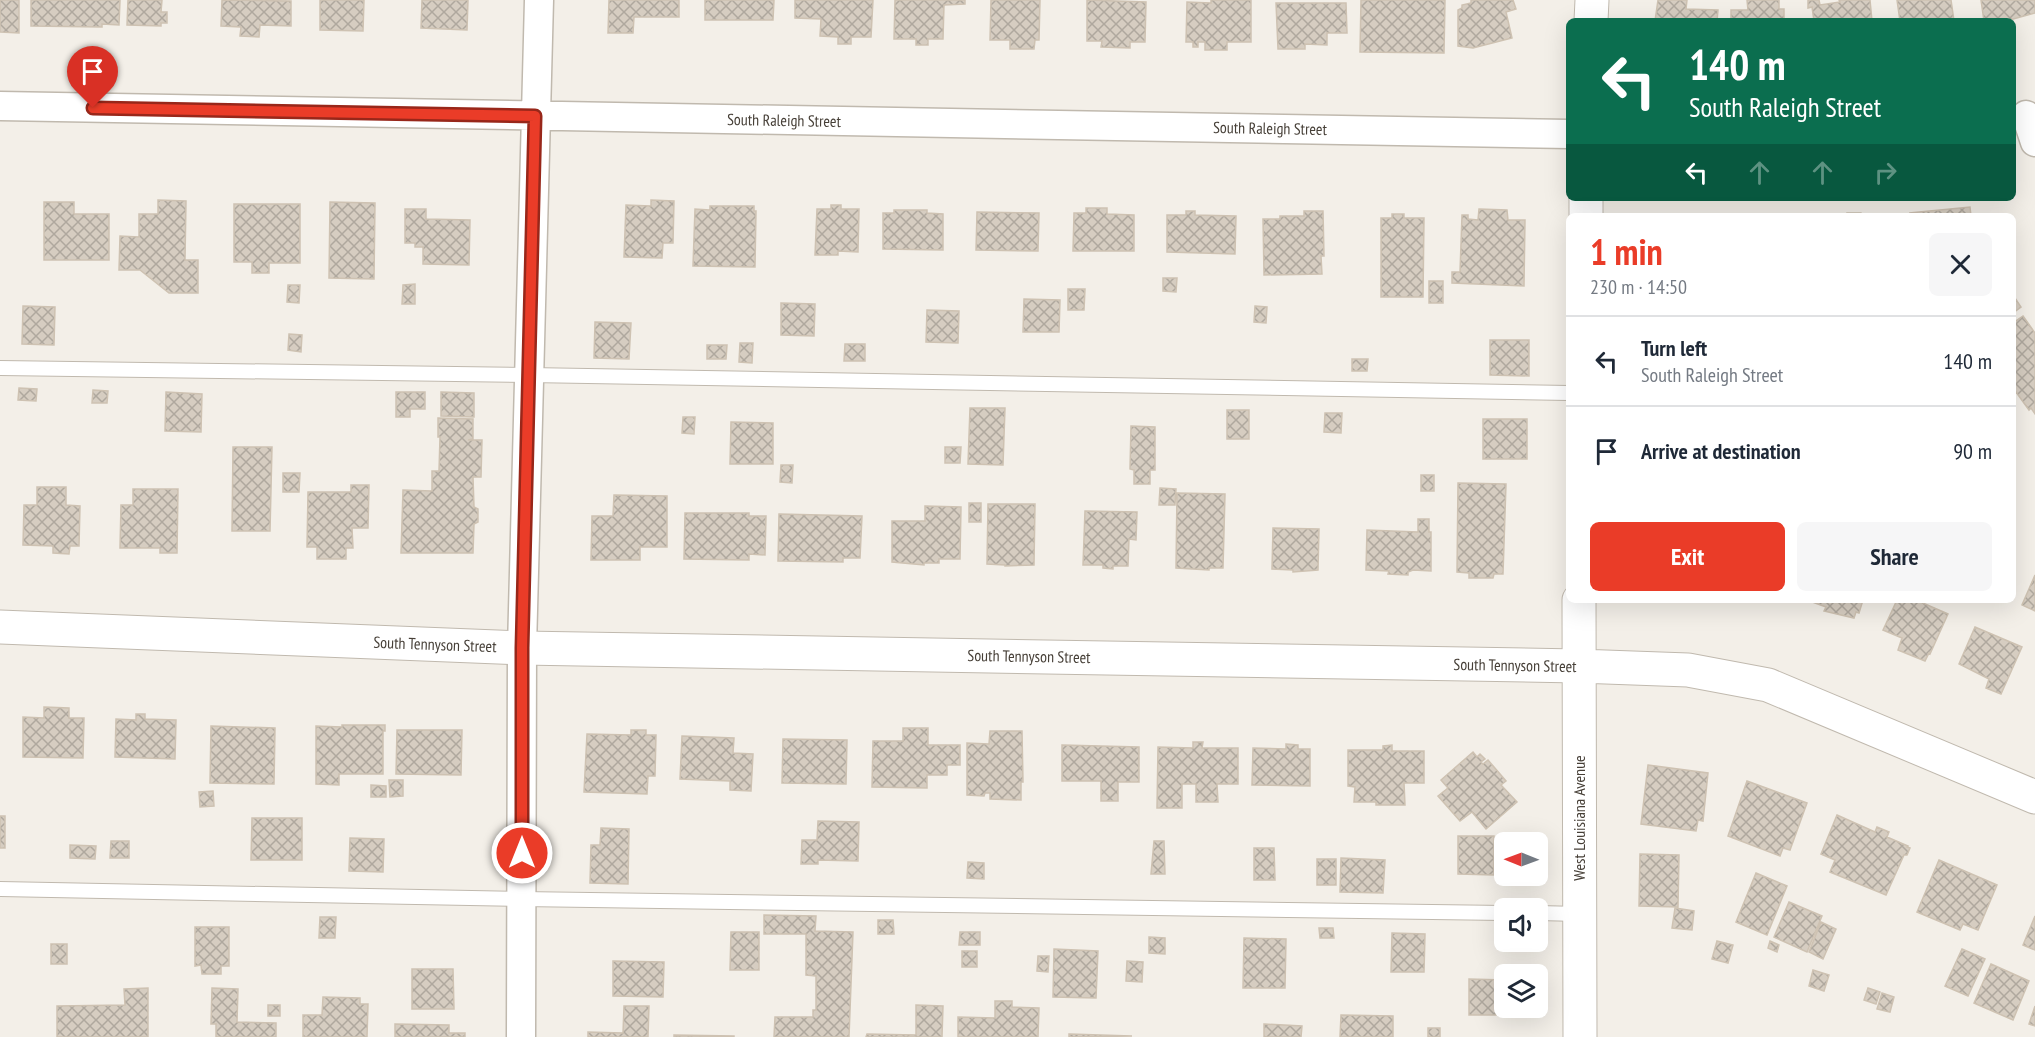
<!DOCTYPE html>
<html lang="en">
<head>
<meta charset="utf-8">
<style>
  :root { --surface:#fff; --page:#f6f6f7; --text:#1f2937; --muted:#747a83; --line:#e0e1e3; --accent:#ea3c28 }
  body { margin:0; font-family:"PT Sans Narrow",sans-serif; background:var(--page); color:var(--text); height:100vh; display:flex; flex-direction:column; font-size:22px; white-space:nowrap }
  * { box-sizing:border-box; margin:0 }
  p { font-size:20px; color:var(--muted) }
  .icon { flex:none; width:33px; height:33px; fill:none; stroke:currentColor; stroke-width:2; stroke-linecap:round; stroke-linejoin:round }
  .map { position:relative; flex:1; overflow:hidden }
  .side { position:absolute; left:1566px; top:213px; width:450px; height:390px; display:flex; flex-direction:column; background:var(--surface); border-radius:9px; box-shadow:0 6px 24px #0002 }
  .side>* { flex:none }
  .banner { position:absolute; left:1566px; top:18px; width:450px; height:183px; border-radius:9px; box-shadow:0 6px 24px #0002; background:#0b6e4f; color:#fff; overflow:hidden }
  .needle { width:39px; rotate:271deg }
  .controls { position:absolute; left:1494px; top:832px; display:grid; gap:12px }
  .controls a { display:grid; place-items:center; width:54px; height:54px; border-radius:9px; background:var(--surface); box-shadow:0 6px 24px #0002; font-size:30px }
  .pin { position:absolute; display:grid; place-items:center; width:51px; height:51px; color:#fff; margin:-62px -26px; border-radius:50% 50% 50% 0; rotate:-45deg; box-shadow:0 0 6px #0007 }
  .pin .icon { rotate:45deg }
  .me { position:absolute; width:66px; margin:-33px; rotate:0deg; stroke-linejoin:round; filter:drop-shadow(0 0 4px #0008) }
  .turn { display:flex; align-items:center; gap:21px; height:126px; padding:0 24px; font-size:27px }
  .turn .icon { width:78px; height:78px; stroke-width:2.5 }
  .turn b { display:block; font-size:42px; line-height:51px }
  .lanes { display:flex; align-items:center; height:57px; padding:0 24px; background:#0003; justify-content:center; gap:30px; direction:ltr }
  .lanes .off { opacity:.35 }
  .round { display:grid; place-items:center; flex:none; width:63px; height:63px; border-radius:9px; background:var(--page) }
  .headline { display:flex; align-items:center; justify-content:space-between; height:102px; padding:0 24px }
  h1 { font-size:36px; font-weight:700; line-height:45px; color:var(--accent) }
  .button { display:flex; gap:12px; margin-top:auto; padding:12px 24px }
  .button a { flex:1; height:69px; border-radius:9px; background:var(--accent); color:#fff; font-size:24px; font-weight:700; line-height:69px; text-align:center }
  .button a+a { background:var(--page); color:var(--text) }
  ul { padding:0; list-style:none }
  li { display:flex; align-items:center; gap:18px; height:90px; padding:0 24px; border-top:2px solid var(--line) }
  li div { flex:1 }
  li b { display:block; font-size:22px }
  li em { font-style:normal }
  .map>svg:first-child { display:block }
  .building { fill:url(#building-cross-hatch); stroke:#cec2b2; stroke-width:1.5 }
  .lines { fill:none; stroke-linecap:round; stroke-linejoin:round }
  .service-casing { stroke:#c0b9ae; stroke-width:16 }
  .minor-casing { stroke:#c0b9ae; stroke-width:31 }
  .tertiary-casing { stroke:#c0b9ae; stroke-width:35 }
  .service { stroke:#fff; stroke-width:14 }
  .minor { stroke:#fff; stroke-width:28 }
  .tertiary { stroke:#fff; stroke-width:33 }
  .route-casing { stroke:#98271a; stroke-width:15 }
  .route { stroke:#ea3c28; stroke-width:10 }
  .labels { text-anchor:middle; dominant-baseline:central; stroke-width:4.5; stroke-linejoin:round; paint-order:stroke }
  .street-label { font-size:16px; fill:#463f37; stroke:#fff }
</style>
</head>
<body>
<div class="map">
<svg width="2035" height="1037" viewBox="0 0 2035 1037">
  <defs>
    <pattern id="building-cross-hatch" width="8" height="8" patternUnits="userSpaceOnUse" patternTransform="scale(1.5)"><rect width="8" height="8" fill="#d6cdc1"/><path d="M0 0l8 8M0 8l8-8" fill="none" stroke="#afa89e"/></pattern>
  </defs>
  <rect width="100%" height="100%" fill="#f3efe8"/>
  <!-- building -->
  <path class="building" d="M0,0H19V33L0,32Z
    M31,0H120L119,25L102,24V27L31,26Z
    M128,0H162L161,12H167V23H161V26L127,25Z
    M222,0L291,1V26L260,25L259,37L240,36L241,27L221,26Z
    M320,0H364L363,31L320,30Z
    M422,0H468L467,30L421,28Z
    M609,0H679V17H634L633,33H608Z
    M705,0H774L773,20H705Z
    M795,0H873L871,37H851V44H838V37L820,36L821,19L795,18Z
    M895,0H965V4L944,5L943,39H928V45H916V39H894Z
    M991,0H1040L1039,40H1035L1034,49H1010V40H990Z
    M1087,0L1146,2L1145,42H1130V48L1101,47L1102,41H1087Z
    M1211,0H1251V42H1227V50H1205V42H1198V47H1193V42H1186L1187,2L1211,3Z
    M1361,0H1445L1444,53L1360,52Z
    M1471,0H1513L1516,9L1506,12L1512,38L1473,48L1458,46V10L1462,8V5L1471,3Z
    M1658,0H1687L1686,9L1718,10L1717,21H1655Z
    M1747,0H1779V9H1784V21H1731V10H1748Z
    M1808,0H1819L1820,5L1840,2L1839,0H1870L1872,21H1814L1812,7L1808,8Z
    M1897,0H1951L1954,21H1900Z
    M1981,0H2035V13L2006,21H1984Z
    M1276,3H1346L1347,33H1327V45L1305,44V49H1278Z
    M158,200L186,201L185,260H198V293H169L140,270H119L120,236L139,237V214H158Z
    M651,200L674,201L673,243H663L662,258L624,257L626,205L651,206Z
    M44,202H74V214H109V260H44Z
    M330,202L375,203L374,279L329,278Z
    M234,204H300V263H269V273H252V262H234Z
    M831,205H841V209H859L858,252L838,251V255H815L817,209H831Z
    M710,206H754V211H756L755,267L693,266L695,209L710,210Z
    M1970,207L1971,216H1911L1910,213L1919,212Z
    M1086,208H1107V214L1134,215V251H1073L1074,213H1086Z
    M405,209H426V219L470,220L469,265L423,264V247H415V243H405Z
    M1479,209L1507,210L1508,220H1525L1524,286L1452,283V272H1460L1462,215H1468V219L1478,220Z
    M894,210H927V213L943,214V250L883,249V213H894Z
    M1186,211H1195V215L1236,216L1235,254L1167,252V215H1186Z
    M1304,211H1323L1324,256H1321L1322,274L1264,275L1263,219H1280V216H1304Z
    M977,212L1039,213L1038,251L976,250Z
    M1847,213H1861L1862,216H1847Z
    M1392,214H1404V218H1424L1423,297H1381V218H1392Z
    M1163,278H1177L1176,292L1163,291Z
    M1429,281H1443V303H1429Z
    M415,284V304H402L403,285Z
    M288,285H300L299,303L287,302Z
    M1068,289H1085L1084,310H1068Z
    M2013,295L2021,307L2013,313Z
    M1024,299L1060,300L1059,332H1023Z
    M781,303L815,304L814,336L781,335Z
    M23,306L55,307L54,345L22,344Z
    M1255,306L1267,307L1266,323L1254,322Z
    M927,310L959,311L958,343L926,342Z
    M2023,316L2035,333V414L2031,408L2029,410L2016,392L2013,395V323Z
    M595,322L631,323L629,359L594,358Z
    M289,334L302,335L301,352L288,350Z
    M1490,340H1529V376L1490,375Z
    M740,343H753L752,363L739,362Z
    M845,344H865V361H844Z
    M707,345H727L726,359H707Z
    M1352,359H1368L1367,371H1352Z
    M19,388L37,389L36,401L18,400Z
    M93,390L108,391L107,403H92Z
    M166,392L202,394L201,432L165,431Z
    M396,392H425V409H410V417H396Z
    M441,392L474,393V417L441,416Z
    M970,408H1005L1003,465L968,464Z
    M1227,410H1249V439H1227Z
    M1325,413H1342L1341,433L1324,432Z
    M683,417H695L694,434L682,433Z
    M438,418L473,419V439L468,440H482L481,477H473L474,507L478,509V522L474,524L473,553H401L403,490L432,491V471H439L440,437H438Z
    M1483,419H1527V459H1483Z
    M731,422L773,423V464H730Z
    M1131,426L1155,427V470H1150V484H1134V470L1130,469Z
    M233,447H272L270,531H232Z
    M945,447H961L960,463H945Z
    M781,465H793L792,483L780,482Z
    M283,473H300L299,492H283Z
    M1421,475H1434V491H1421Z
    M1458,483L1506,484L1503,574H1494L1493,578H1469V573L1457,572Z
    M351,485H369L368,528H352L353,548H346V559H317V547H307L308,492H351Z
    M37,487H66V505L80,506L79,546H70L69,554L53,553V546L23,545L24,505H37Z
    M1160,488L1176,489L1175,505H1159Z
    M133,489H178L177,553H160V548H120L121,505H133Z
    M1177,493L1225,494L1223,568H1209V570L1176,568Z
    M614,495L667,496V547H640V560H591L592,516H613Z
    M969,503H981V522H969Z
    M988,504H1035L1034,565L1005,566V565L987,564Z
    M925,506L961,507L960,559H939V563H924V565L892,562V521H925Z
    M1085,511L1137,512L1136,540L1129,539L1128,566H1113V569L1103,568V565H1083Z
    M685,513H749V516H766L765,555L749,554V560L684,559Z
    M779,514L862,516L860,558H843V562L778,561Z
    M1418,519H1429V532H1431V571L1413,570L1408,572V575L1388,574L1389,571L1366,570L1367,530L1418,532Z
    M1273,528L1319,529L1318,570L1293,572V570L1272,569Z
    M2035,575V611L2022,605Z
    M1807,600H1863L1859,613L1856,612L1854,618L1824,611L1826,607Z
    M1897,600H1916L1948,614L1930,654L1929,653L1925,661L1898,650L1902,638L1883,630Z
    M1975,627L2022,647L2001,694L1986,688L1989,679L1959,664Z
    M44,707L69,708V718H84L83,758L23,757V717L44,718Z
    M136,714H145V719L176,720L175,759L115,757L116,719L136,720Z
    M342,725H385V731H383V774H339V785L316,784V726L342,727Z
    M211,726L275,728L274,784L210,783Z
    M903,728H928V745H960V765H947V775H927V788L872,787L873,741H903Z
    M397,730H462L461,775L396,774Z
    M631,730H646V735H656L655,776H648L647,794L584,792L587,734L631,735Z
    M990,731H1022L1023,782H1021V800L990,799V793H985L984,796L967,795V743L989,744Z
    M682,736L734,738L733,753L753,754L751,791L730,790V781L680,779Z
    M783,739L847,740L846,784L782,783Z
    M1193,742H1203L1202,748H1238V784H1217L1218,802H1196V784H1182V808H1157L1158,747L1193,748Z
    M1286,744L1298,745V749H1310V786L1252,785L1253,748L1286,749Z
    M1062,745L1139,747V782H1118V801H1101V781H1062Z
    M1392,745V751H1424V783H1404L1405,805H1376V802H1354L1355,787L1348,786V750H1383V746Z
    M1473,752L1477,757L1480,754L1485,759L1481,762L1483,764L1488,760L1506,781L1501,785L1517,802L1486,829L1472,812L1460,821L1438,796L1448,788L1441,780Z
    M1648,765L1708,773L1703,821L1698,820L1696,831L1641,824Z
    M389,780H403V796L390,797Z
    M1747,781L1807,803L1790,850L1783,848L1780,856L1728,836Z
    M371,785L386,786V797H371Z
    M213,791L214,806L200,807L199,792Z
    M1837,815L1875,832L1877,827L1889,832L1887,837L1908,846L1907,847L1910,848L1907,855H1904L1886,895L1830,872L1835,860L1821,854Z
    M0,816H5V848H0Z
    M252,818H302V860H251Z
    M818,821L859,822L858,861L818,860V864H801L802,840H817Z
    M601,828L629,829L628,884L590,883L591,845H600Z
    M1458,836H1494V875L1458,874Z
    M350,838L384,839L383,872L349,871Z
    M111,841H129V858H110Z
    M1154,841H1164L1165,874H1151Z
    M70,845L96,846L95,859L70,858Z
    M1254,848H1274L1275,880H1254Z
    M1640,854L1679,855L1678,907L1639,906Z
    M1341,858L1385,860L1383,893L1340,892Z
    M1317,859H1336V885H1317Z
    M1939,860L1997,885L1978,930L1963,924L1960,930L1917,912Z
    M968,862L984,863V879L967,878Z
    M1756,873L1787,886L1767,935L1736,922Z
    M1789,902L1822,916L1807,952L1774,937Z
    M1675,908L1694,911L1692,930L1672,928Z
    M764,915L816,916L815,931L853,932L849,1037H774L775,1017H813V1010H816V976L806,975V934H764Z
    M2035,916V950L2023,945Z
    M320,917H336L335,938H319Z
    M878,920H893L894,934H878Z
    M1821,922L1836,929L1823,959L1809,952Z
    M195,927H229V966H221V974H202L201,965L195,966Z
    M1319,928H1333L1334,938H1320Z
    M731,932H759V970H730Z
    M960,932H980V945H959Z
    M1392,933L1425,934L1424,972H1391Z
    M1149,937L1165,938V954L1149,953Z
    M1244,938L1286,939L1285,988H1243Z
    M1717,941L1733,945L1728,963L1712,959Z
    M1770,941L1779,945L1777,952L1768,948Z
    M51,944H67V964H51Z
    M1054,949L1098,951L1096,998L1053,997Z
    M1962,949L1985,959L1968,996L1945,986Z
    M962,951H977V967H962Z
    M1038,956H1049L1048,972L1037,971Z
    M613,961L664,962L663,997L613,996Z
    M1127,961L1143,962L1142,982L1126,981Z
    M1991,964L2029,981L2013,1020L1974,1003Z
    M412,969H453L454,1009H412Z
    M1813,970L1829,975L1824,991L1809,986Z
    M1469,979L1504,980V1008H1507V1015H1469Z
    M148,988V1037H57V1006L125,1005L124,989Z
    M212,988L238,989L237,1022L276,1023V1037H216V1024H211Z
    M1868,988L1880,992L1876,1004L1864,1000Z
    M1882,993L1894,997L1890,1012L1877,1009Z
    M323,997L360,998V1004H368L367,1037H303V1015H322Z
    M995,1001H1012V1007L1039,1008L1038,1037H958V1017L995,1018Z
    M268,1005H280V1016H268Z
    M916,1005L943,1006L942,1037H866L867,1034L916,1035Z
    M624,1006H649L648,1037H588V1032L623,1033Z
    M2035,1006V1026L2029,1024Z
    M1341,1015L1393,1016V1037H1340Z
    M395,1024L449,1025V1033H465V1037H395Z
    M1264,1024L1302,1026L1301,1037H1264Z
    M1428,1028H1440V1037H1428Z
    M1069,1034L1132,1036L1069,1037Z
    M674,1035L734,1036V1037H674Z"/>
  <g class="lines">
    <defs>
      <path id="service" d="M0,368L529,375L1569,393
        M0,889L521,899L1504,913
        M1538,913L1579,914"/>
      <path id="minor" d="M0,106L1569,134
        M2026,115L2035,142
        M521,1037L522,648L539,0"/>
      <path id="tertiary" d="M1591,21L1592,0
        M1586,216V198
        M1579,600L1580,1037
        M0,627L522,648L1578,666L1688,670L1768,685L2035,797"/>
    </defs>
    <!-- service casing -->
    <use href="#service" class="service-casing"/>
    <!-- minor casing -->
    <use href="#minor" class="minor-casing"/>
    <!-- tertiary casing -->
    <use href="#tertiary" class="tertiary-casing"/>
    <!-- service -->
    <use href="#service" class="service"/>
    <!-- minor -->
    <use href="#minor" class="minor"/>
    <!-- tertiary -->
    <use href="#tertiary" class="tertiary"/>
  </g>
  <g class="lines">
    <defs>
      <path id="route" d="M93,108L535,116L522,648V853"/>
    </defs>
    <!-- route casing -->
    <use href="#route" class="route-casing"/>
    <!-- route -->
    <use href="#route" class="route"/>
  </g>
  <g class="labels">
    <!-- street labels -->
    <g class="street-label">
      <text transform="translate(784 120) rotate(1)">South Raleigh Street</text>
      <text transform="translate(1270 128) rotate(1)">South Raleigh Street</text>
      <text transform="translate(435 644) rotate(2)">South Tennyson Street</text>
      <text transform="translate(1029 656) rotate(1)">South Tennyson Street</text>
      <text transform="translate(1515 665) rotate(1)">South Tennyson Street</text>
      <text transform="translate(1579 818) rotate(-90)">West Louisiana Avenue</text>
    </g>
  </g>
</svg>
<div class="controls">
<a><svg class="needle" viewBox="-14 -14 28 28"><path d="M0-13l5 13h-10z" fill="#e53935"/><path d="M0 13l5-13h-10z" fill="#747a83"/></svg></a>
<a><svg class="icon" aria-label="sound" viewBox="0 0 24 24"><path d="M4 9h4l5-4v14l-5-4H4zM17 9q2 3 0 6"/></svg></a>
<a><svg class="icon" aria-label="layers" viewBox="0 0 24 24"><path d="M12 4l9 5-9 5-9-5zM3 14l9 5 9-5"/></svg></a>
</div>
<div class="pin" style="left:93px;top:108px;background:#d93025"><svg class="icon" aria-label="arrive" viewBox="0 0 24 24"><path d="M6 21V4h12l-3 4 3 4H6"/></svg></div>
<svg class="me" style="left:522px;top:853px" viewBox="-20 -20 40 40"><circle r="17" fill="#ea3c28" stroke="#fff" stroke-width="3"/><path d="M0-11L8 9 0 5-8 9z" fill="#fff"/></svg>
<div class="banner">
<div class="turn"><svg class="icon" aria-label="left" viewBox="0 0 24 24"><path d="M17 20v-9H6M10 6l-5 5 5 5"/></svg><div><b>140 m</b>South Raleigh Street</div></div>
<div class="lanes"><svg class="icon" aria-label="left" viewBox="0 0 24 24"><path d="M17 20v-9H6M10 6l-5 5 5 5"/></svg><svg class="icon off" aria-label="ahead" viewBox="0 0 24 24"><path d="M12 20V5M6 11l6-6 6 6"/></svg><svg class="icon off" aria-label="ahead" viewBox="0 0 24 24"><path d="M12 20V5M6 11l6-6 6 6"/></svg><svg class="icon off" aria-label="right" viewBox="0 0 24 24"><path d="M7 20v-9h11M14 6l5 5-5 5"/></svg></div>
</div>
<section class="side">
<div class="headline"><div><h1>1 min</h1><p>230 m · 14:50</p></div><a class="round"><svg class="icon" aria-label="close" viewBox="0 0 24 24"><path d="M6 6l12 12M18 6L6 18"/></svg></a></div>
<ul>
<li><svg class="icon" aria-label="left" viewBox="0 0 24 24"><path d="M17 20v-9H6M10 6l-5 5 5 5"/></svg><div><b>Turn left</b><p>South Raleigh Street</p></div><em>140 m</em></li>
<li><svg class="icon" aria-label="arrive" viewBox="0 0 24 24"><path d="M6 21V4h12l-3 4 3 4H6"/></svg><div><b>Arrive at destination</b></div><em>90 m</em></li>
</ul>
<div class="button"><a>Exit</a><a>Share</a></div>
</section>
</div>
</body>
</html>
